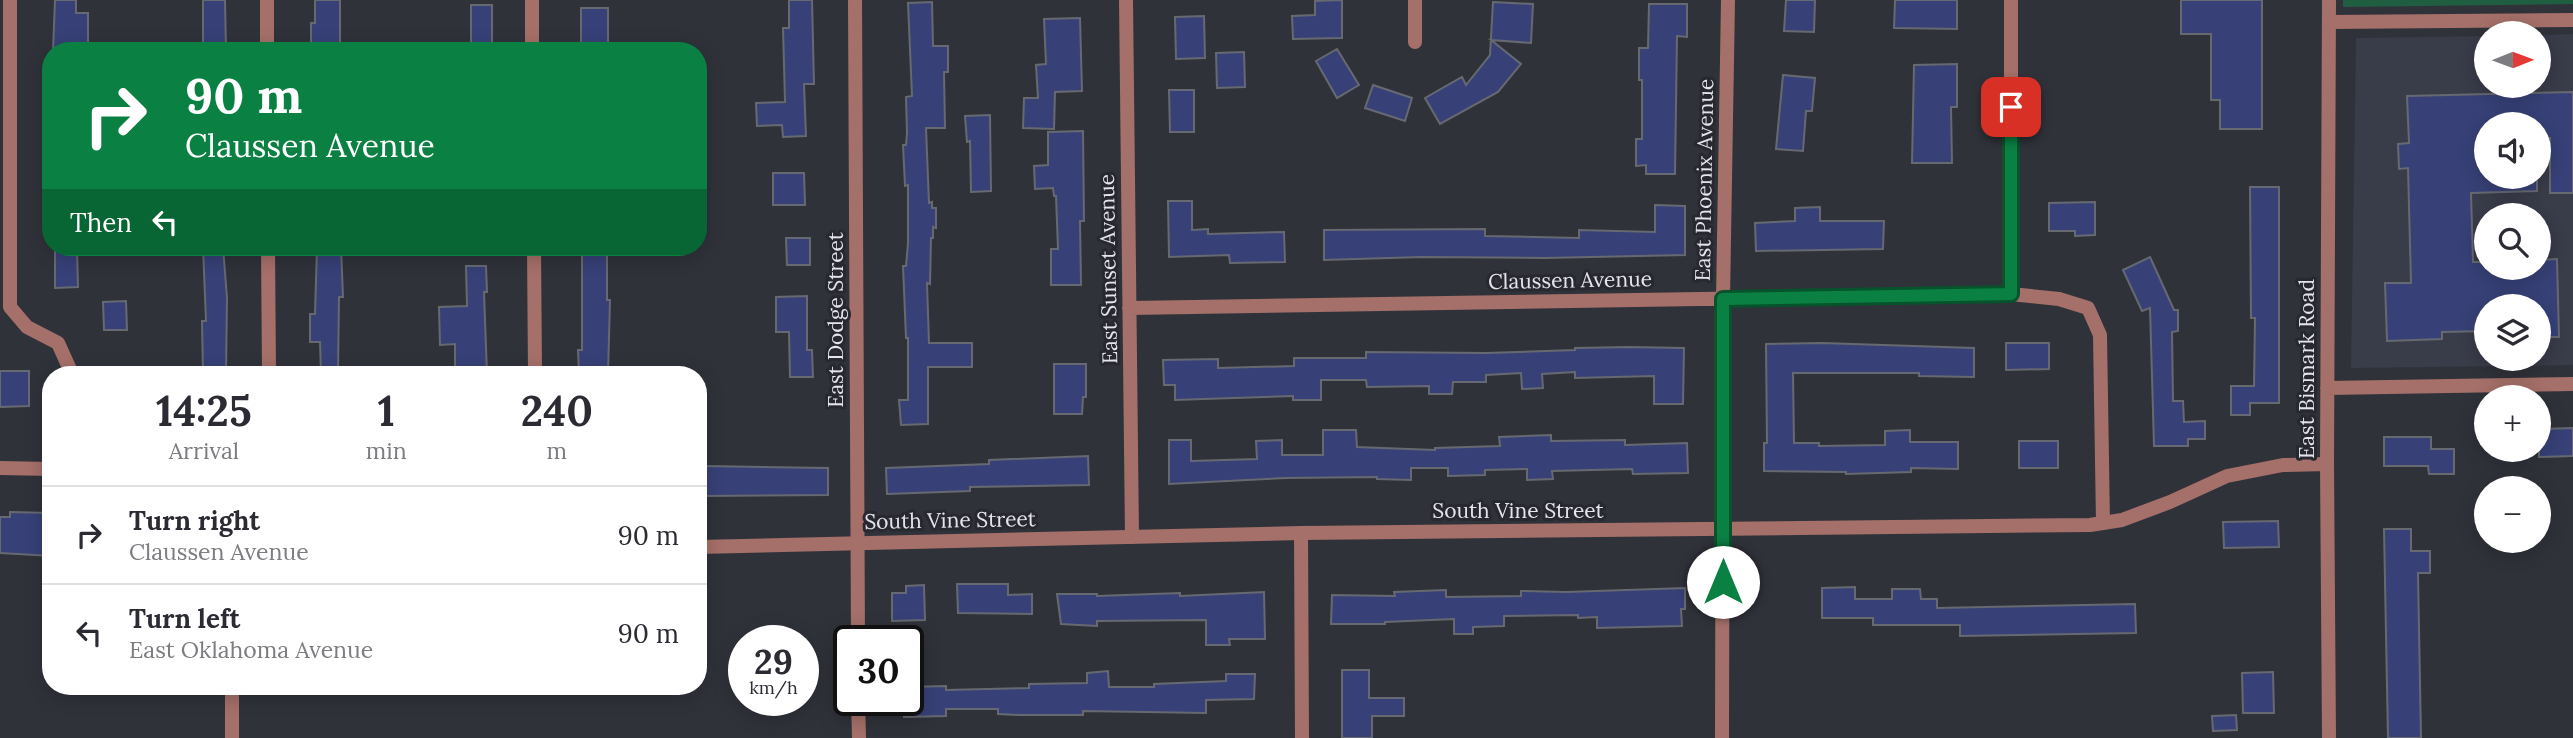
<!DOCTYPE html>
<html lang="en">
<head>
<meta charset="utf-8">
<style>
  :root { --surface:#fff; --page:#f7f7f7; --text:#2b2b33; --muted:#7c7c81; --line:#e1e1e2 }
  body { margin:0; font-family:Lora,serif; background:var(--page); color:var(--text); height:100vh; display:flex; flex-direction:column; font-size:26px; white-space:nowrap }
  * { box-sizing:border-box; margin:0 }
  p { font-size:23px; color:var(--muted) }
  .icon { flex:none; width:38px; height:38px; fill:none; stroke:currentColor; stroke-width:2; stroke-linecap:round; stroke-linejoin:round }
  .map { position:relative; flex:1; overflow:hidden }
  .sheet { position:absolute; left:42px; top:366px; width:665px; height:329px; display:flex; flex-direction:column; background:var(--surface); border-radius:28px; box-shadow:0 4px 18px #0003 }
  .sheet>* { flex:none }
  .hud { position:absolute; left:42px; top:42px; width:665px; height:214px; border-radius:28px; box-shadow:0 4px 18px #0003; background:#0b8043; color:#fff; overflow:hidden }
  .needle { width:46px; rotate:89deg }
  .tools { position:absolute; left:2474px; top:21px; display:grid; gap:14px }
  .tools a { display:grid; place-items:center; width:77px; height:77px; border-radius:50%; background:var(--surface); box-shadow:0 4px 18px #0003; font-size:35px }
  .speed { position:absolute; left:728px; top:625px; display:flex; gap:14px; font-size:35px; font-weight:700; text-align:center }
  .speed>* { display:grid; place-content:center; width:91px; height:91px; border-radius:50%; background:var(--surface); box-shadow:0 4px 18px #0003; line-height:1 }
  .speed small { font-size:18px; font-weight:400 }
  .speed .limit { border:4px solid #111; border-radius:10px; background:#fff; color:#111 }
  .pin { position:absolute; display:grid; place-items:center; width:60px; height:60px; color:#fff; margin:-30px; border-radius:14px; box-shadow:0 4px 10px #0006 }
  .me { position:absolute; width:77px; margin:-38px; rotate:0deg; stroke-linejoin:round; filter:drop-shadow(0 0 5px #0008) }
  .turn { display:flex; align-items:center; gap:24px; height:147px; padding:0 28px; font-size:32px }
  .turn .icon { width:91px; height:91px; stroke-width:2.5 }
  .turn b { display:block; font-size:49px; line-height:60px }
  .then { display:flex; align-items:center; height:66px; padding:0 28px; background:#0003; gap:14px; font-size:26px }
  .eta { display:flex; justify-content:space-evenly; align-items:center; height:119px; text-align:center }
  .eta b { font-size:42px; font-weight:800; line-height:49px }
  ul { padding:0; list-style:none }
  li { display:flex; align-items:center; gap:21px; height:98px; padding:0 28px; border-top:2px solid var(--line) }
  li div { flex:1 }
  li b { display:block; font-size:26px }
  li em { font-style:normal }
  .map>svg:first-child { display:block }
  .built { fill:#393c49; fill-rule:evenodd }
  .green { fill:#205e42 }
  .building { fill:#374177; stroke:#676971; stroke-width:2 }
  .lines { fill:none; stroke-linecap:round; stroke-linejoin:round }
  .minor { stroke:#a57069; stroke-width:14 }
  .tertiary { stroke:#a57069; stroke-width:14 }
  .route-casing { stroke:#07532c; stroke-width:18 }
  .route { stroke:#0b8043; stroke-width:12 }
  .labels { text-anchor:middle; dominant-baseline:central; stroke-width:6; stroke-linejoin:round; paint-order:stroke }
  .street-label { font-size:21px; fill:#e4e5ea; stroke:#272830 }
</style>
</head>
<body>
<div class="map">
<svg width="2573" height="738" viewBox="0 0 2573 738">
  <rect width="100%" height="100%" fill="#30323a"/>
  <!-- built -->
  <path class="built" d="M2573,34V365L2351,368L2356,38L2487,36V86H2539V35ZM2487,124H2539V177H2487ZM2487,215H2539V268H2487ZM2487,306H2539V359H2487Z"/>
  <!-- green -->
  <path class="green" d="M2343,0H2573V4L2343,7Z"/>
  <!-- building -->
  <path class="building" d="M55,0H76V13H88V51H53Z
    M203,0H225L226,51H203Z
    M315,0H340V51H311V23H315Z
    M789,0H812L814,84H804L806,136L783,137L782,125L757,126L756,103L785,102L783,28H789Z
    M1342,0V38L1293,39L1292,16L1315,15V1Z
    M1786,0H1815L1814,32L1784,31Z
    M1895,0H1957V29L1894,28Z
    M2181,0H2262V129H2220V100H2211V34H2181Z
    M932,2L933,46H948V72H944L945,128H926L929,203L932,202V208H936V228L933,227V238H931L930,284L927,283L929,343H972V367H928V424L901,425L899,400H908V338H906L903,266H906L908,243V185L905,186L903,145H906L907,133L906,97L912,96L908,3Z
    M1493,2L1533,4L1531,43L1491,40L1521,64L1498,92L1440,124L1425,98L1462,77L1466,85L1490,55Z
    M1649,4H1687V37L1677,36L1675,174H1646V165L1636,166V139H1642V80H1639V48H1648Z
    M471,5H492V48H471Z
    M581,8H608V49H581Z
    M1204,16L1205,58L1176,59L1175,17Z
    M1080,18L1082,91L1055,92L1054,129L1023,128L1024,98H1038L1036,65L1046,64L1044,19Z
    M1337,49L1359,85L1337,98L1316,61Z
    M1244,52L1245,87L1217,88L1216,53Z
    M1957,64V107H1951L1952,163H1912L1914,65Z
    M1783,75L1815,78L1812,111H1806L1803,151L1776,149Z
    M1373,85L1412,98L1405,121L1365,108Z
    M1169,90H1194V132H1170Z
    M2573,92V193H2550V138H2539V124H2487V177H2537V191L2471,193L2473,262H2487V268H2539V260L2557,259L2559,337H2539V306H2487V331L2442,332V339L2387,341L2385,283H2411L2408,168L2399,169L2398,144L2409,143L2407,96Z
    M990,115L991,191L971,192L970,141L967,142L965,116Z
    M1083,131L1084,221H1080L1081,285H1051V249H1058L1056,196H1054L1053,188L1035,189L1034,166L1048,165V132Z
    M773,173H804L805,205H773Z
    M2250,187H2279V403H2250V415H2231V386H2254L2255,318H2251Z
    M1168,201H1192V230L1208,229V234L1284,232L1285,262L1230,263L1229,255L1169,257Z
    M2095,202V235L2075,236V231H2049V203Z
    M1655,205L1685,206V255L1545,258L1422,257L1324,260V230L1485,229V236L1579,238V230L1655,232Z
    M1820,207V221H1884L1883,249L1756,251L1755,223L1795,221V208Z
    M786,238H810V265H787Z
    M55,247H77L78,287L55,288Z
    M203,247H223L227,298L226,374H203L202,321H206Z
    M317,247H341L343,297H339L338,374H321L320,342H310V314H315Z
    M582,254H607V300H610L608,374H579L578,350H582Z
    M2150,257L2174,310H2178V331L2172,332L2173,401H2183L2184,422L2205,421V439H2188V446H2154L2150,308L2142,311L2123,270Z
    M466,266H486L487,292H484L487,374H455V344L440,345L439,307L467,306Z
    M807,296V350H812L813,377H790L789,332H776V297Z
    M126,301L127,330H104L103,302Z
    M1822,343L1974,348V377L1919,376V373H1793L1794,443H1819V446L1885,445V431L1910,430V442H1958V469L1911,468V472L1846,474V472L1764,471V443H1767L1766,344Z
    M2006,343H2049V369L2006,370Z
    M1630,347L1684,348L1683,404H1654V376L1575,378V372L1542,374L1543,388L1522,389L1521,373L1486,375V382H1453L1452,394H1429V386L1367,387L1366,380H1321V400H1293V396L1175,400V385H1164L1163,360L1218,359V368L1294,366V358H1366V352L1486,353L1575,350V348Z
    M1054,364H1086V397H1083L1082,414H1054Z
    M0,371H29V406L0,407Z
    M2573,428V456L2539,457V429Z
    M1323,430H1356L1357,447L1435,450V448L1500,446L1499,437L1551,435V441L1625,440V445L1687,443L1688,473L1633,474L1632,469L1552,471L1553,479L1527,480V469L1485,470V475L1448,476V468H1411V480L1377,479V477L1286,478L1169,484V440H1191V461L1257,459L1256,441L1282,440V455H1323Z
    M2384,437H2431V449H2454V474H2429L2428,466H2384Z
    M2019,441H2058V468H2019Z
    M1088,456L1089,485L970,487V491L887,494L886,468L989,464V460Z
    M704,466L828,468V495L704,496Z
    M10,512L51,513V556L0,553V517H10Z
    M2278,521L2279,547L2224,548L2223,522Z
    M2384,529H2411V551H2430V573H2418L2421,738H2388Z
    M957,584H1008V595L1032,594V614L958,613Z
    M924,585L925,620L892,621V593H906V586Z
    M1855,587V599H1892V589H1920L1921,599H1937V608L2135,604L2136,633L1960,636V625H1873V618H1822V588Z
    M1685,588V609H1681L1682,626L1597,628V617L1578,618V615L1504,616V626L1473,627V634H1454V619L1385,622V624H1331L1332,595L1395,596L1394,592L1446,590V597L1521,596V591L1566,592Z
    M1264,592L1265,639H1229L1230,645H1206V620L1097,621V626L1061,624L1057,594H1097V596L1180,593V596Z
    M1342,670H1369V698H1404V716H1372V738H1342Z
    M1108,671L1109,687H1154V684L1226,681V674H1255L1254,699L1206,700V713L1083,711V715H1019L998,714V709H946V716L904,717L905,700H908V687L946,686V690L1029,688V684L1087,683V673Z
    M2273,672L2274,713H2243L2242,673Z
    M2236,715L2237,730L2213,731L2212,716Z"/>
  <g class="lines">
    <!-- minor -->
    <path class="minor" d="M10,0V307L27,327L58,343L72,374
      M267,0V51
      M532,0V51
      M855,0L858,640
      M1126,0L1132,537
      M2329,22L2573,20
      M1415,42V0
      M268,247L269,374
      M534,247L535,374
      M2011,294V0
      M1129,308L2011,294L2059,299L2088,308L2100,335L2103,523
      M1301,533L1302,738
      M232,686V738
      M858,700L859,738
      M1722,738L1723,299L1728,0"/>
    <!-- tertiary -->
    <path class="tertiary" d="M2327,388L2573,384
      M0,468L51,469
      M698,547L1301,533L2090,525L2122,520L2170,502L2227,476L2283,465L2327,464
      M2329,738L2327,464L2329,0"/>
  </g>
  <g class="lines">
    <defs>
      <path id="route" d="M1723,582V299L2011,294V107"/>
    </defs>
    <!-- route casing -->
    <use href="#route" class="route-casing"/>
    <!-- route -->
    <use href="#route" class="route"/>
  </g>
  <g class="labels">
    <!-- street labels -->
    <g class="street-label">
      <text transform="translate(1704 180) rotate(-89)">East Phoenix Avenue</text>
      <text transform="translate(1108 269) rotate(-91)">East Sunset Avenue</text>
      <text transform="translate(1570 280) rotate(-1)">Claussen Avenue</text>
      <text transform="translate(835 320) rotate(-90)">East Dodge Street</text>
      <text transform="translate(2306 369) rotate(-90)">East Bismark Road</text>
      <text x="1518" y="510">South Vine Street</text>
      <text transform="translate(950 520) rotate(-1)">South Vine Street</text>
    </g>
  </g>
</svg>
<div class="tools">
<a><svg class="needle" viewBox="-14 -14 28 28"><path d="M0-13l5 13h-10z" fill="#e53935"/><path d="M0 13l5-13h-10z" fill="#7c7c81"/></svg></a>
<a><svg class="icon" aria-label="sound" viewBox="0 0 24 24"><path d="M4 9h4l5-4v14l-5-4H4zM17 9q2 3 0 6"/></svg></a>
<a><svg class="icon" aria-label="search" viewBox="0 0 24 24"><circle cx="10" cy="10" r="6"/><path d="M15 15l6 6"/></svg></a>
<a><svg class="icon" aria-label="layers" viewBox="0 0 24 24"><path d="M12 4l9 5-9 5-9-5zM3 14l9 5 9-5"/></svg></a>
<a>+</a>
<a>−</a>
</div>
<div class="speed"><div>29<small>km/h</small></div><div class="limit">30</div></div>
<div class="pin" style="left:2011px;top:107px;background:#d93025"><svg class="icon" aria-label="arrive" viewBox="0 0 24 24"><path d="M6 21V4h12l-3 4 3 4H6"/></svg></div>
<svg class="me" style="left:1723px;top:582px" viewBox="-20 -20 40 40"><circle r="19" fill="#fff"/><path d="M0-13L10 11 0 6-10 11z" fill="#0b8043"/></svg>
<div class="hud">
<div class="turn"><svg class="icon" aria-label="right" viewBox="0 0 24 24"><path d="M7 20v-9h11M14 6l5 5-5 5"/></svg><div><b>90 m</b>Claussen Avenue</div></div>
<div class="then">Then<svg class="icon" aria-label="left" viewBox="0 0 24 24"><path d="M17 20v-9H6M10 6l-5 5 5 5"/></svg></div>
</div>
<section class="sheet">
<div class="eta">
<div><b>14:25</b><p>Arrival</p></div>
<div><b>1</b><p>min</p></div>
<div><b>240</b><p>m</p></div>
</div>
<ul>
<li><svg class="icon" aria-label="right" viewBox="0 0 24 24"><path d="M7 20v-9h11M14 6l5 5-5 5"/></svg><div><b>Turn right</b><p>Claussen Avenue</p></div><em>90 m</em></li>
<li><svg class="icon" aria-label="left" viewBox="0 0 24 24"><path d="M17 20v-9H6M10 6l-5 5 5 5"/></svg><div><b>Turn left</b><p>East Oklahoma Avenue</p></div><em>90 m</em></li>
</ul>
</section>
</div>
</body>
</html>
